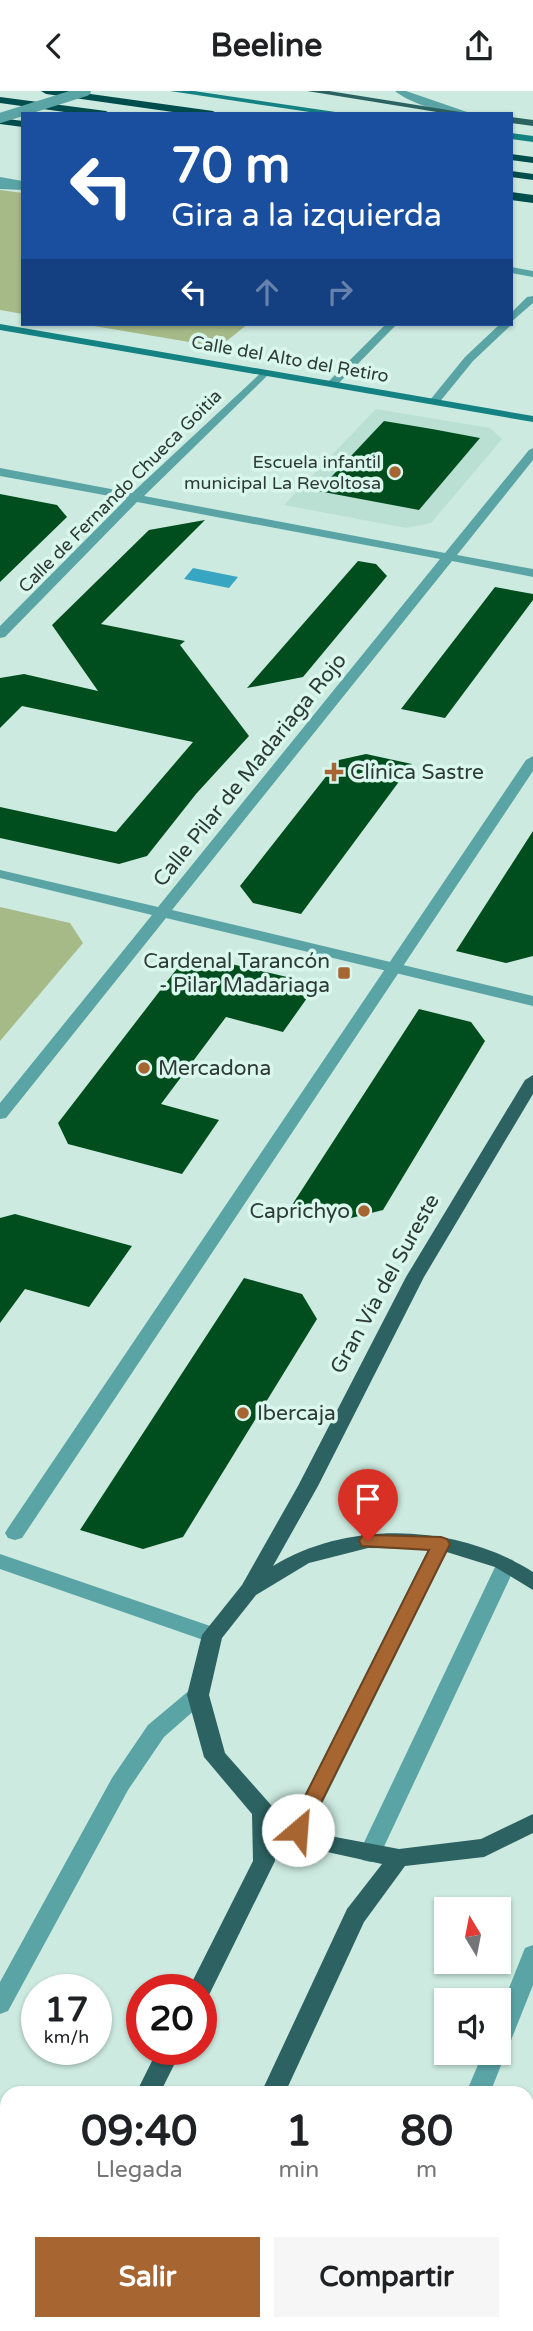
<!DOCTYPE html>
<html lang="es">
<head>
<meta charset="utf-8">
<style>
  :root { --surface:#fff; --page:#f6f6f6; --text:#202124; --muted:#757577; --accent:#a76532 }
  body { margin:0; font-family:"Varela Round",sans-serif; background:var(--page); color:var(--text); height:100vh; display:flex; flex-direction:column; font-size:26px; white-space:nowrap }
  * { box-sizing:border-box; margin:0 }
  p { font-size:23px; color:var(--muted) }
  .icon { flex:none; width:38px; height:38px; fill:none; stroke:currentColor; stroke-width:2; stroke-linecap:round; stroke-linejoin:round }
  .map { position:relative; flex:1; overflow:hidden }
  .sheet { position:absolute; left:0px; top:1995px; width:534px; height:245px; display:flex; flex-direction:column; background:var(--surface); border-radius:21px 21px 0 0; box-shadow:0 2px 5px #0004 }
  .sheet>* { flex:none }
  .top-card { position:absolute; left:21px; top:21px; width:492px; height:214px; border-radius:0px; box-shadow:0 2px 5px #0004; background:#1a4fa0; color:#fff; overflow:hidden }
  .needle { width:46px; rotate:350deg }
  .fabs { position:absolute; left:434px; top:1806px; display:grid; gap:14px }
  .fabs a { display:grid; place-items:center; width:77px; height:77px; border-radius:0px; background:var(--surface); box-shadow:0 2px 5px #0004; font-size:35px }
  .speed { position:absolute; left:21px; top:1883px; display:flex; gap:14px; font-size:35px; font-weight:700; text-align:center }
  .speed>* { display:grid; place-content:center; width:91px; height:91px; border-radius:50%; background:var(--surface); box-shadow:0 2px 5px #0004; line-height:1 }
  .speed small { font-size:18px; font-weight:400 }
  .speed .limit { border:10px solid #d22; background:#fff; color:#111 }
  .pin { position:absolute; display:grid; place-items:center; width:60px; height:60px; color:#fff; margin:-72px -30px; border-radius:50% 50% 50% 0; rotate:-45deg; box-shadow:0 0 7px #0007 }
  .pin .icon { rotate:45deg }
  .me { position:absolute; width:77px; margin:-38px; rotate:27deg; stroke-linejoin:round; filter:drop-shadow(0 0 5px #0008) }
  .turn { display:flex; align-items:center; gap:24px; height:147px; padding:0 35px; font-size:32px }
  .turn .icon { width:91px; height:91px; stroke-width:2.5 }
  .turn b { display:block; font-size:49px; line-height:60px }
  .lanes { display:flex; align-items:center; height:66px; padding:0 35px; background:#0003; justify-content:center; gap:35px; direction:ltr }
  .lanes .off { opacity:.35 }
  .eta { display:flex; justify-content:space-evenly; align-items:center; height:119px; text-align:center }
  .eta b { font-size:42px; font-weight:700; line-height:49px }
  .cta { display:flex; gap:14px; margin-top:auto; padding:14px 35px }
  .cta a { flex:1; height:80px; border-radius:0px; background:var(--accent); color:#fff; font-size:28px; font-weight:700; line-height:80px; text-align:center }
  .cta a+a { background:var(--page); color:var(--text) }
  header { display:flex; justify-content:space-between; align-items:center; height:91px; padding:0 35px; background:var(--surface); font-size:32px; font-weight:700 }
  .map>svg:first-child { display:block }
  .built { fill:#b9e0d2 }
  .green { fill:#a6ba88 }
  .water { fill:#38a6c2 }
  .building { fill:#004d1d }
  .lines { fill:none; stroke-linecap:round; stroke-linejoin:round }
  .service { fill:#5aa4a5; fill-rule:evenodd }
  .pedestrian { fill:#5aa4a5; fill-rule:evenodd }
  .minor { fill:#5aa4a5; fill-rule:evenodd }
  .tertiary { fill:#5aa4a5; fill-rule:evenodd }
  .secondary { fill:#148282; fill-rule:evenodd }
  .primary { fill:#2d6262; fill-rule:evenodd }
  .motorway { fill:#004d4e; fill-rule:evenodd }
  .minor-bridge { stroke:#5aa4a5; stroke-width:10 }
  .route { fill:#a76532; stroke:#6d4220; stroke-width:2 }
  .poi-dot { fill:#a76532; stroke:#d9f7ed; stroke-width:2.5 }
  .labels { text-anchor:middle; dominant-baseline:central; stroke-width:7; stroke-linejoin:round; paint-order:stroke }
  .far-street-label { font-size:18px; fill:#2e3a36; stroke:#d9f7ed }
  .far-poi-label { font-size:18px; fill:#2e3a36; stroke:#d9f7ed; text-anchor:end }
  .street-label { font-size:21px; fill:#2e3a36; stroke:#d9f7ed }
  .poi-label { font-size:21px; fill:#2e3a36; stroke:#d9f7ed; text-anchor:start }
</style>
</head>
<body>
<header><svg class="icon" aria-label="back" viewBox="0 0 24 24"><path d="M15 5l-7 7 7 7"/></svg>Beeline<svg class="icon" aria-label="share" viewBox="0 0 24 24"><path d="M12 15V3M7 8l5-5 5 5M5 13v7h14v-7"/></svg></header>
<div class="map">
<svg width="533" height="2240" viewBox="0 0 533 2240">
  <rect width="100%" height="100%" fill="#cceadf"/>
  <!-- built -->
  <path class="built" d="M376,318L490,337L502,348L431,432L406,437L284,414Z"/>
  <!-- green -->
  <path class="green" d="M0,99L23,102V223L0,219Z
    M82,233H248L219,256Z
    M0,816L70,832L83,852L0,950Z"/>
  <!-- water -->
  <path class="water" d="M193,477L238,486L229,497L184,488Z"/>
  <!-- building -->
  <path class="building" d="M384,330L432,338L480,347L419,419L318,400Z
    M0,403L57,414L67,426L0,491Z
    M205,429L101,533L185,550L180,554L249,645L196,703L147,765L119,773L0,747V716L116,741L193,651L22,615L0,637V587L24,583L98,600L52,534L149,439Z
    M358,470L376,473L387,485L303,586L247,597Z
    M495,496L533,503V509L445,627L401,618Z
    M366,663L412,673L301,823L253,812L240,795L339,669Z
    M533,740V865L506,872L456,860Z
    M210,868L317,893L283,941L226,926L161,1013L219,1029L182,1083L68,1053L58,1032L179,875Z
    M419,918L471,931L485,950L383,1119L347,1128L292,1114Z
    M15,1123L132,1155L89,1216L25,1198L0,1232V1127Z
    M244,1187L302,1203L317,1228L183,1446L143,1458L80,1439Z"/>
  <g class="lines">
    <!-- service -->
    <path class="service" d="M0,92L23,93V99L0,98Z
      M533,205V212L511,231V222L527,206Z
      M511,232V233L510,235L473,270L438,313H430V309L465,266L500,233Z
      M386,233H397L336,295H328V291Z
      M441,1446L448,1448L451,1453L309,1739L306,1745L298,1748L290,1745L287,1739L431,1453L434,1448Z
      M506,1467L513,1469L516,1474L381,1762L378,1769L370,1771L362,1769L359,1762L496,1474L499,1469Z"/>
    <!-- pedestrian -->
    <path class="pedestrian" d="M533,665V680L22,1447L15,1449L8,1447L5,1442L8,1437L526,669Z"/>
    <!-- minor -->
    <path class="minor" d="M395,0H406L470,22C449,25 411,13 395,0Z
      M264,279L268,280V284L144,405L445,462L529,359L533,357V369L457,464L533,478V486L452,470L172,819L533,905V915L166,827L6,1027L0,1028V1012L152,824L0,787V779L158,816L440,468L137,411L5,546L0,547V535L126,408L0,385V377L132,402Z
      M0,1463L219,1538L222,1544L219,1550L212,1552L0,1478Z
      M527,2230L530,2231L533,2240H493L490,2233H527Z"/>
    <!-- tertiary -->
    <path class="tertiary" d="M0,86L23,90V96L0,92Z
      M511,176L533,180V186L511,182Z
      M198,1596L205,1598L209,1604L205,1610L164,1646L128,1699L8,1920L0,1923V1891L112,1687L148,1634L191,1598Z
      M533,1854V1894L490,2002H466L483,1962H499V1922L525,1857Z
      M369,2233H395L392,2240H366Z"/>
    <!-- secondary -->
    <path class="secondary" d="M170,0H194L349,23H323Z
      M511,42L533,45V51L511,48Z
      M0,233L533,325V331L0,239Z"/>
    <!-- primary -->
    <path class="primary" d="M307,0H329L473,23H449Z
      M511,26L533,29V35L511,32Z
      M533,984V1003L424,1186L318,1395L273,1475C350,1428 458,1433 533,1481V1499L495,1476L437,1458L368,1457L309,1472L256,1504L222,1547L209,1604L225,1662L271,1714L330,1745L399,1758L481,1748L533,1723V1742L484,1766L405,1775L364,1831L285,2002H261L347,1818L382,1773L318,1759L274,1736L275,1770L208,1906L201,1909V1899H188L253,1770L252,1723L204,1666L187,1604L202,1544L242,1494L298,1395L406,1186L525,989Z
      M158,1958H182L160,2002H136Z
      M17,2233H44L41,2240H14Z
      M150,2233H177L174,2240H147Z"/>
    <!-- motorway -->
    <path class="motorway" d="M41,0H69L213,20L218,23H187L46,3Z
      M0,6L106,20L111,23H79L0,12Z
      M0,27L23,30V36L0,33Z
      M511,63L533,66V72L511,69Z
      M511,80L533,83V89L511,86Z
      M511,101L533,104V112L511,109Z"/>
    <!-- minor-bridge -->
    <path class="minor-bridge" d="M0,27L86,0"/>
  </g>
  <!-- route -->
  <path class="route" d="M368,1444L441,1446L447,1448L450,1453L305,1744L298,1747L291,1744L288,1739L429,1459L362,1455L359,1450L362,1445Z"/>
  <!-- markers -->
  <g class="poi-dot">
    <circle cx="395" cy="381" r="7"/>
    <path d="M330.5 670.5h7v7h7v7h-7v7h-7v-7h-7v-7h7z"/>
    <rect x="337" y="875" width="14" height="14" rx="3.5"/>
    <circle cx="144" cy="977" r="7"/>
    <circle cx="364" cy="1120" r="7"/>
    <circle cx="243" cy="1322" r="7"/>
  </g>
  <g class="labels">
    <!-- far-street labels -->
    <g class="far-street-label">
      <text transform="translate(290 268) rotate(10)">Calle del Alto del Retiro</text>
      <text transform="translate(120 400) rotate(-45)">Calle de Fernando Chueca Goitia</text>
    </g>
    <!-- far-poi labels -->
    <g class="far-poi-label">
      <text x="381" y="371">Escuela infantil<tspan x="381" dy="21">municipal La Revoltosa</tspan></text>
    </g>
    <!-- street labels -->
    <g class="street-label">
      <text transform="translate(250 679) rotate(-51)">Calle Pilar de Madariaga Rojo</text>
      <text transform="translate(385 1193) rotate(-61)">Gran Vía del Sureste</text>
    </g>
    <!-- poi labels -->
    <g class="poi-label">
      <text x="350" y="681">Clínica Sastre</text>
      <text x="330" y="870" text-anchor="end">Cardenal Tarancón<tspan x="330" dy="24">- Pilar Madariaga</tspan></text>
      <text x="158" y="977">Mercadona</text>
      <text x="350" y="1120" text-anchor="end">Caprichyo</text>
      <text x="257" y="1322">Ibercaja</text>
    </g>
  </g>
</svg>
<div class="fabs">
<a><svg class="needle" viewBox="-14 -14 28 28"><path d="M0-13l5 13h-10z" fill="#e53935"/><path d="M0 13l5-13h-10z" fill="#757577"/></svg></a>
<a><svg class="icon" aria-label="sound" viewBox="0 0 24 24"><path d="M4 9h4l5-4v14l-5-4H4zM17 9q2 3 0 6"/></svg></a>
</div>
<div class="speed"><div>17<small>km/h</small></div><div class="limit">20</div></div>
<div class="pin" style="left:368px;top:1450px;background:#d93025"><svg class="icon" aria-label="arrive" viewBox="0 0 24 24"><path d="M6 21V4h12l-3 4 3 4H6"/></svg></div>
<svg class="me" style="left:298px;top:1739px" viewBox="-20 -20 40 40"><circle r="19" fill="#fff"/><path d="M0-13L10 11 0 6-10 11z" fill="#a76532"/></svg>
<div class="top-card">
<div class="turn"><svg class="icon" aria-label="left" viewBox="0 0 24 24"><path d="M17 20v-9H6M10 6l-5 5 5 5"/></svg><div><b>70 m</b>Gira a la izquierda</div></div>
<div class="lanes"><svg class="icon" aria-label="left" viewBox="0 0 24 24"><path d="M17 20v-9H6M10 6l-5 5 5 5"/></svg><svg class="icon off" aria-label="ahead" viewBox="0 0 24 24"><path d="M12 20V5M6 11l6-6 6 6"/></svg><svg class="icon off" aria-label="right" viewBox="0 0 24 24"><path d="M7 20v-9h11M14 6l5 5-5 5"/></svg></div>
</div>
<section class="sheet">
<div class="eta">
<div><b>09:40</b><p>Llegada</p></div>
<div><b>1</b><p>min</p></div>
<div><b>80</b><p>m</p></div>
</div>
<div class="cta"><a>Salir</a><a>Compartir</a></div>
</section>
</div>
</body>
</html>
